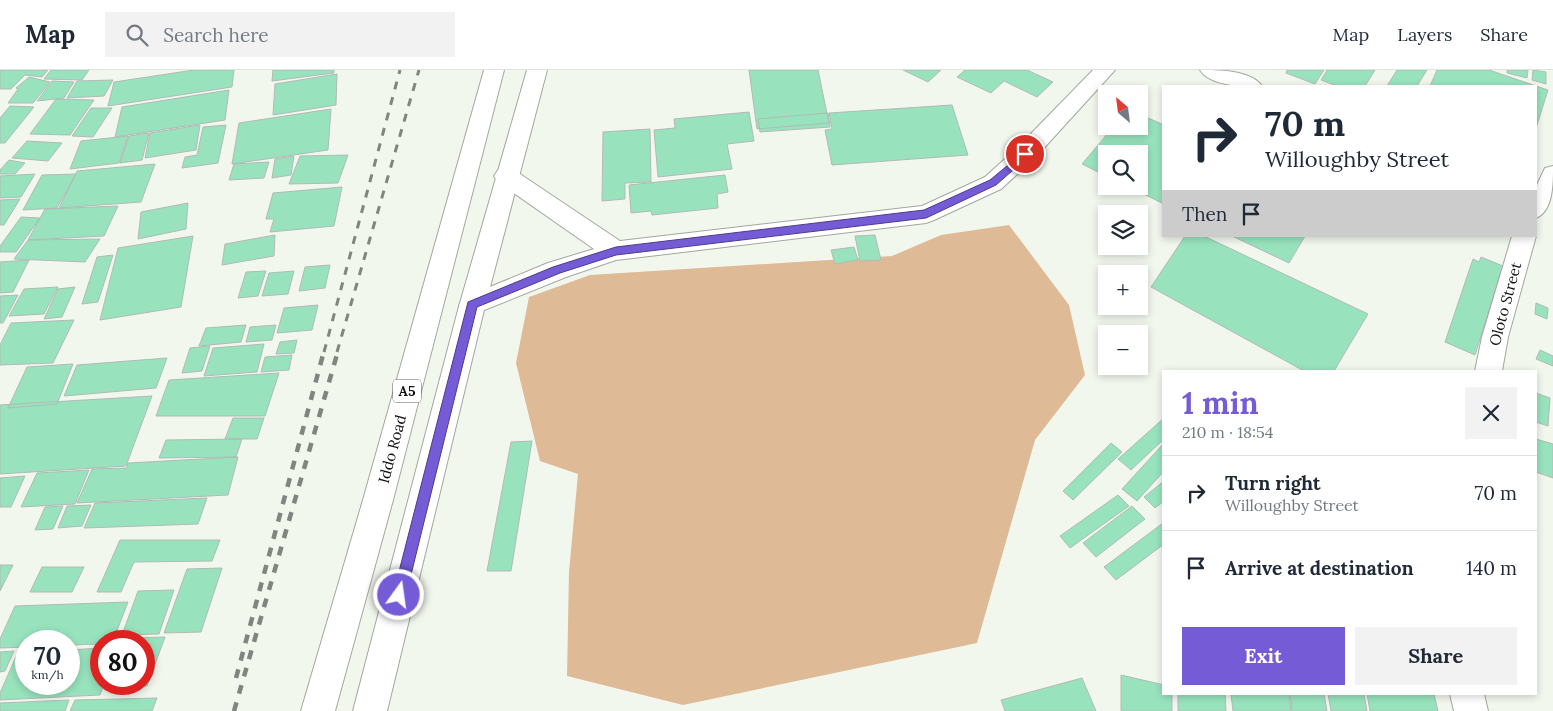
<!DOCTYPE html>
<html lang="en">
<head>
<meta charset="utf-8">
<style>
  :root { --surface:#fff; --page:#f2f2f3; --text:#1f2937; --muted:#747a83; --line:#e0e1e3; --accent:#755bd6 }
  body { margin:0; font-family:Lora,serif; background:var(--page); color:var(--text); height:100vh; display:flex; flex-direction:column; font-size:19px; white-space:nowrap }
  * { box-sizing:border-box; margin:0 }
  p { font-size:16px; color:var(--muted) }
  .icon { flex:none; width:28px; height:28px; fill:none; stroke:currentColor; stroke-width:2; stroke-linecap:round; stroke-linejoin:round }
  .map { position:relative; flex:1; overflow:hidden }
  .drawer { position:absolute; left:1162px; top:300px; width:375px; height:325px; display:flex; flex-direction:column; background:var(--surface); border-radius:0px; box-shadow:0 2px 8px #0003 }
  .drawer>* { flex:none }
  .guide { position:absolute; left:1162px; top:15px; width:375px; height:152px; border-radius:0px; box-shadow:0 2px 8px #0003; background:#fff; color:var(--text); overflow:hidden }
  .needle { width:32px; rotate:332deg }
  .fabs { position:absolute; left:1098px; top:15px; display:grid; gap:10px }
  .fabs a { display:grid; place-items:center; width:50px; height:50px; border-radius:0px; background:var(--surface); box-shadow:0 2px 8px #0003; font-size:25px }
  .speed { position:absolute; left:15px; top:560px; display:flex; gap:10px; font-size:25px; font-weight:700; text-align:center }
  .speed>* { display:grid; place-content:center; width:65px; height:65px; border-radius:50%; background:var(--surface); box-shadow:0 2px 8px #0003; line-height:1 }
  .speed small { font-size:12px; font-weight:400 }
  .speed .limit { border:8px solid #d22; background:#fff; color:#111 }
  .pin { position:absolute; display:grid; place-items:center; width:42px; height:42px; color:#fff; margin:-21px; border:2px solid #fff; border-radius:50%; box-shadow:0 1px 5px #0007 }
  .me { position:absolute; width:55px; margin:-28px; rotate:14deg; stroke-linejoin:round; filter:drop-shadow(0 0 4px #0008) }
  .turn { display:flex; align-items:center; gap:18px; height:105px; padding:0 20px; font-size:22px }
  .turn .icon { width:65px; height:65px; stroke-width:2.5 }
  .turn b { display:block; font-size:35px; line-height:42px }
  .then { display:flex; align-items:center; height:48px; padding:0 20px; background:#0003; gap:10px; font-size:19px }
  .round { display:grid; place-items:center; flex:none; width:52px; height:52px; border-radius:0px; background:var(--page) }
  .head { display:flex; align-items:center; justify-content:space-between; height:85px; padding:0 20px }
  h1 { font-size:30px; font-weight:700; line-height:38px; color:var(--accent) }
  .primary-button { display:flex; gap:10px; margin-top:auto; padding:10px 20px }
  .primary-button a { flex:1; height:58px; border-radius:0px; background:var(--accent); color:#fff; font-size:20px; font-weight:700; line-height:58px; text-align:center }
  .primary-button a+a { background:var(--page); color:var(--text) }
  ul { padding:0; list-style:none }
  li { display:flex; align-items:center; gap:15px; height:75px; padding:0 20px; border-top:1px solid var(--line) }
  li div { flex:1 }
  li b { display:block; font-size:19px }
  li em { font-style:normal }
  header { display:flex; align-items:center; gap:30px; box-sizing:border-box; height:70px; padding:0 25px; background:var(--surface); border-bottom:1px solid var(--line) }
  header strong { font-size:24px }
  nav { display:flex; gap:28px; margin-inline-start:auto; font-size:18px }
  .search { width:350px; height:45px; background:var(--page); display:flex; align-items:center; gap:12px; box-sizing:border-box; padding:0 18px; border-radius:0px; color:var(--muted); font-size:19px }
  .map>svg:first-child { display:block }
  .green { fill:#deba96 }
  .building { fill:#98e3be; stroke:#b1bab5 }
  .lines { fill:none; stroke-linecap:round; stroke-linejoin:round }
  .minor-casing { stroke:#a3a79f; stroke-width:2 }
  .trunk-casing { stroke:#a3a79f; stroke-width:2 }
  .minor { fill:#fff; fill-rule:evenodd }
  .trunk { fill:#fff; fill-rule:evenodd }
  .rail-far1 { stroke:#81847f; stroke-width:3; stroke-dasharray:8 8; stroke-linecap:butt }
  .rail { stroke:#81847f; stroke-width:4.5; stroke-dasharray:9 9; stroke-linecap:butt }
  .route { fill:#755bd6; stroke:#4c3b8b }
  .labels { text-anchor:middle; dominant-baseline:central; stroke-width:4; stroke-linejoin:round; paint-order:stroke }
  .shield { fill:#fff; stroke:#595a58; stroke-width:1 }
  .shield-label { font-size:14px; font-weight:bold; fill:#121311 }
  .street-label { font-size:15px; fill:#121311; stroke:#fff }
</style>
</head>
<body>
<header>
<strong>Map</strong>
<div class="search"><svg class="icon" aria-label="search" viewBox="0 0 24 24"><circle cx="10" cy="10" r="6"/><path d="M15 15l6 6"/></svg>Search here</div>
<nav><a>Map</a><a>Layers</a><a>Share</a></nav>
</header>
<div class="map">
<svg width="1553" height="641" viewBox="0 0 1553 641">
  <rect width="100%" height="100%" fill="#f2f7ee"/>
  <!-- green -->
  <path class="green" d="M1009,155L1069,235L1085,305L1035,370L977,573L683,635L567,606L569,502L578,404L540,391L516,293L529,227L590,205L892,186L941,165Z"/>
  <!-- building -->
  <path class="building" d="M0,0H48L42,7L25,5L11,19H0Z
    M51,0H89L82,10L44,9Z
    M194,0H234L232,17L108,36L114,12Z
    M273,0H334V3L272,11Z
    M749,0H818L829,53L757,59Z
    M903,0H941L928,12Z
    M965,0H1027L1053,12L1037,27L1004,11L991,23L957,7Z
    M1287,0H1324L1315,14L1286,3Z
    M1327,0H1375L1365,16H1337L1321,10Z
    M1397,0H1427L1417,16H1387Z
    M1437,0H1489L1548,20L1537,55L1536,16H1430Z
    M1507,0H1528L1527,8L1507,3Z
    M1533,0L1546,2V14L1532,10Z
    M337,4L336,35L273,45L275,14Z
    M29,7L50,12L33,33H8L18,19L16,18Z
    M113,10L104,26L67,28L77,11Z
    M52,11L74,12L64,28L37,31Z
    M229,20L225,50L115,67L122,37Z
    M56,29L94,30L70,65L30,64Z
    M952,35L968,85L832,95L825,60L832,59L829,43Z
    M10,36L34,37L5,73H0V48Z
    M91,38H112L93,67L72,66Z
    M331,39L328,80L232,94L239,53Z
    M749,42L754,71L727,74L732,99L658,107L654,60L675,58L674,49Z
    M828,43L830,57L760,62L758,49Z
    M1139,44L1164,55V134L1127,116H1139V84H1106V106L1082,94L1114,56H1139Z
    M200,55L196,80L145,88L150,63Z
    M226,55L218,93L182,98L185,87L197,85L203,57Z
    M650,59L651,112L625,113V129L602,131L603,62Z
    M149,63L142,90L120,93L129,66Z
    M128,66L119,93L70,99L81,71Z
    M27,71L62,73L48,91L12,88Z
    M348,85L338,113L289,114L300,86Z
    M294,86L291,105L272,108L275,89Z
    M9,90L25,93L15,104H0V100Z
    M269,92L264,108L229,110L234,94Z
    M155,94L141,132L59,138L77,101Z
    M35,104L21,127L0,128V106Z
    M76,104L57,138L23,140L42,105Z
    M725,105L728,122L717,124L718,138L652,145L651,141L631,143L629,115Z
    M342,117L334,156L270,162L274,149H266L273,123Z
    M20,129L4,155H0V130Z
    M188,133L186,159L138,169L141,142Z
    M118,136L104,166L28,170L45,139Z
    M21,147L40,148L16,182H0V176Z
    M275,165L274,186L222,195L225,174Z
    M875,165L881,190L860,191L855,166Z
    M193,166L181,237L100,250L118,178Z
    M1185,166H1204L1368,244L1334,301H1304L1151,217Z
    M1232,166H1305L1289,193Z
    M100,169L85,192L14,189L28,170Z
    M854,177L858,190L835,194L831,180Z
    M113,185L98,232L82,234L97,187Z
    M1481,187L1503,196L1475,285L1445,272L1473,189L1479,192Z
    M29,190L13,222L0,223V192Z
    M330,195L325,218L299,221L305,197Z
    M266,201L258,226L238,228L246,202Z
    M294,201L288,224L262,226L269,203Z
    M58,217L44,244L9,246L24,219Z
    M75,217L62,247L44,249L58,219Z
    M18,225L3,253H0V226Z
    M1536,233L1548,238L1547,249L1535,244Z
    M318,235L312,260L277,263L284,238Z
    M74,250L53,293L0,295V275L11,253Z
    M246,255L241,272L199,276L206,258Z
    M276,255L272,270L246,272L250,257Z
    M297,270L294,283L276,284L280,272Z
    M264,274L257,302L204,306L213,278Z
    M210,276L202,301L182,303L190,278Z
    M1540,280L1553,286V296L1536,289Z
    M292,285L289,300L261,302L265,287Z
    M167,288L156,318L64,326L77,295Z
    M73,294L57,334L8,338L27,297Z
    M279,303L265,346H156L169,310Z
    M1536,323L1550,328L1548,356L1536,352Z
    M152,326L126,396L0,404V335Z
    M233,348H264L257,369H225Z
    M1164,348V369L1131,400L1118,389Z
    M242,369L236,387L159,388L166,370Z
    M1536,369L1553,374V408L1536,402Z
    M532,371L511,501H487L511,372Z
    M1111,373L1122,382L1073,430L1063,421Z
    M1164,373V401L1137,431L1122,419Z
    M238,387L228,425L77,433L92,399L127,398L128,393Z
    M89,400L75,434L21,437L37,403Z
    M25,406L11,437H0V408Z
    M1164,411V431L1155,438L1144,427Z
    M1118,425L1129,436L1070,478L1060,466Z
    M207,428L198,454L84,458L95,433Z
    M91,435L82,456L58,458L67,436Z
    M63,436L53,459L35,460L45,437Z
    M1132,436L1145,449L1096,487L1083,473Z
    M1163,453L1164,474L1116,510L1104,497Z
    M120,470H220L212,491L134,492L121,522H97Z
    M0,495H13L0,521Z
    M42,497H84L72,522H30Z
    M222,498L201,562L164,563L187,499Z
    M174,520L159,564L122,565L138,521Z
    M128,532L113,571H101V574L69,575V571H26V577L0,578V569L15,536Z
    M165,567L147,616H110L111,614H144V571H128L129,568Z
    M101,578V614H104L100,625L0,630V623L18,582L26,581V614H69V580Z
    M14,581L5,601L0,602V582Z
    M1121,605L1164,615V624H1172V641H1121Z
    M1082,608L1096,641H1005L1001,630Z
    M1178,624H1225L1226,641H1178Z
    M1231,624H1289L1291,641H1233Z
    M1290,624H1324L1327,641H1292Z
    M1328,624H1364L1367,641H1331Z
    M1367,624H1434L1438,641H1370Z
    M157,628L152,641H70L75,630Z
    M69,630L65,641H0V633Z"/>
  <g class="lines">
    <defs>
      <path id="minor" d="M1093,0H1115L1033,90L1001,119L934,150L926,153L616,190L566,207L472,245L463,242L459,235L463,228L548,193L594,179L498,112L494,106L498,100L506,98L514,100L620,171L922,136L985,107L1017,78Z
        M1200,0C1217,0 1251,0 1262,16C1244,17 1210,16 1200,0Z
        M1553,96C1553,115 1553,141 1536,148V117L1545,98Z
        M1512,166H1536L1508,267L1502,301H1475L1482,267Z
        M1450,624H1484L1488,641H1454Z"/>
      <path id="trunk" d="M484,0H504L393,430L335,641H301L363,430Z
        M527,0H547L484,240L387,641H353L458,240Z"/>
    </defs>
    <!-- minor casing -->
    <use href="#minor" class="minor-casing"/>
    <!-- trunk casing -->
    <use href="#trunk" class="trunk-casing"/>
    <!-- minor -->
    <use href="#minor" class="minor"/>
    <!-- trunk -->
    <use href="#trunk" class="trunk"/>
    <!-- rail-far1 -->
    <path class="rail-far1" d="M324,282L400,0
      M337,282L419,0"/>
    <!-- rail -->
    <path class="rail" d="M236,608L324,281
      M234,641L338,281"/>
  </g>
  <!-- route -->
  <path class="route" d="M1025,81L1030,84L1029,86L996,115L926,148L616,185L560,203L477,237L406,525L404,530L399,531L395,530L393,525L468,232L553,197L616,177L924,140L990,110Z"/>
  <g class="labels">
    <!-- shield labels -->
    <rect class="shield" x="393" y="309.5" width="28" height="23" rx="4"/>
    <g class="shield-label">
      <text x="407" y="321">A5</text>
    </g>
    <!-- street labels -->
    <g class="street-label">
      <text transform="translate(1505 234) rotate(-75)">Oloto Street</text>
      <text transform="translate(392 379) rotate(-75)">Iddo Road</text>
    </g>
  </g>
</svg>
<div class="fabs">
<a><svg class="needle" viewBox="-14 -14 28 28"><path d="M0-13l5 13h-10z" fill="#e53935"/><path d="M0 13l5-13h-10z" fill="#747a83"/></svg></a>
<a><svg class="icon" aria-label="search" viewBox="0 0 24 24"><circle cx="10" cy="10" r="6"/><path d="M15 15l6 6"/></svg></a>
<a><svg class="icon" aria-label="layers" viewBox="0 0 24 24"><path d="M12 4l9 5-9 5-9-5zM3 14l9 5 9-5"/></svg></a>
<a>+</a>
<a>−</a>
</div>
<div class="speed"><div>70<small>km/h</small></div><div class="limit">80</div></div>
<div class="pin" style="left:1025px;top:84px;background:#d93025"><svg class="icon" aria-label="arrive" viewBox="0 0 24 24"><path d="M6 21V4h12l-3 4 3 4H6"/></svg></div>
<svg class="me" style="left:399px;top:525px" viewBox="-20 -20 40 40"><circle r="17" fill="#755bd6" stroke="#fff" stroke-width="3"/><path d="M0-11L8 9 0 5-8 9z" fill="#fff"/></svg>
<div class="guide">
<div class="turn"><svg class="icon" aria-label="right" viewBox="0 0 24 24"><path d="M7 20v-9h11M14 6l5 5-5 5"/></svg><div><b>70 m</b>Willoughby Street</div></div>
<div class="then">Then<svg class="icon" aria-label="arrive" viewBox="0 0 24 24"><path d="M6 21V4h12l-3 4 3 4H6"/></svg></div>
</div>
<section class="drawer">
<div class="head"><div><h1>1 min</h1><p>210 m · 18:54</p></div><a class="round"><svg class="icon" aria-label="close" viewBox="0 0 24 24"><path d="M6 6l12 12M18 6L6 18"/></svg></a></div>
<ul>
<li><svg class="icon" aria-label="right" viewBox="0 0 24 24"><path d="M7 20v-9h11M14 6l5 5-5 5"/></svg><div><b>Turn right</b><p>Willoughby Street</p></div><em>70 m</em></li>
<li><svg class="icon" aria-label="arrive" viewBox="0 0 24 24"><path d="M6 21V4h12l-3 4 3 4H6"/></svg><div><b>Arrive at destination</b></div><em>140 m</em></li>
</ul>
<div class="primary-button"><a>Exit</a><a>Share</a></div>
</section>
</div>
</body>
</html>
